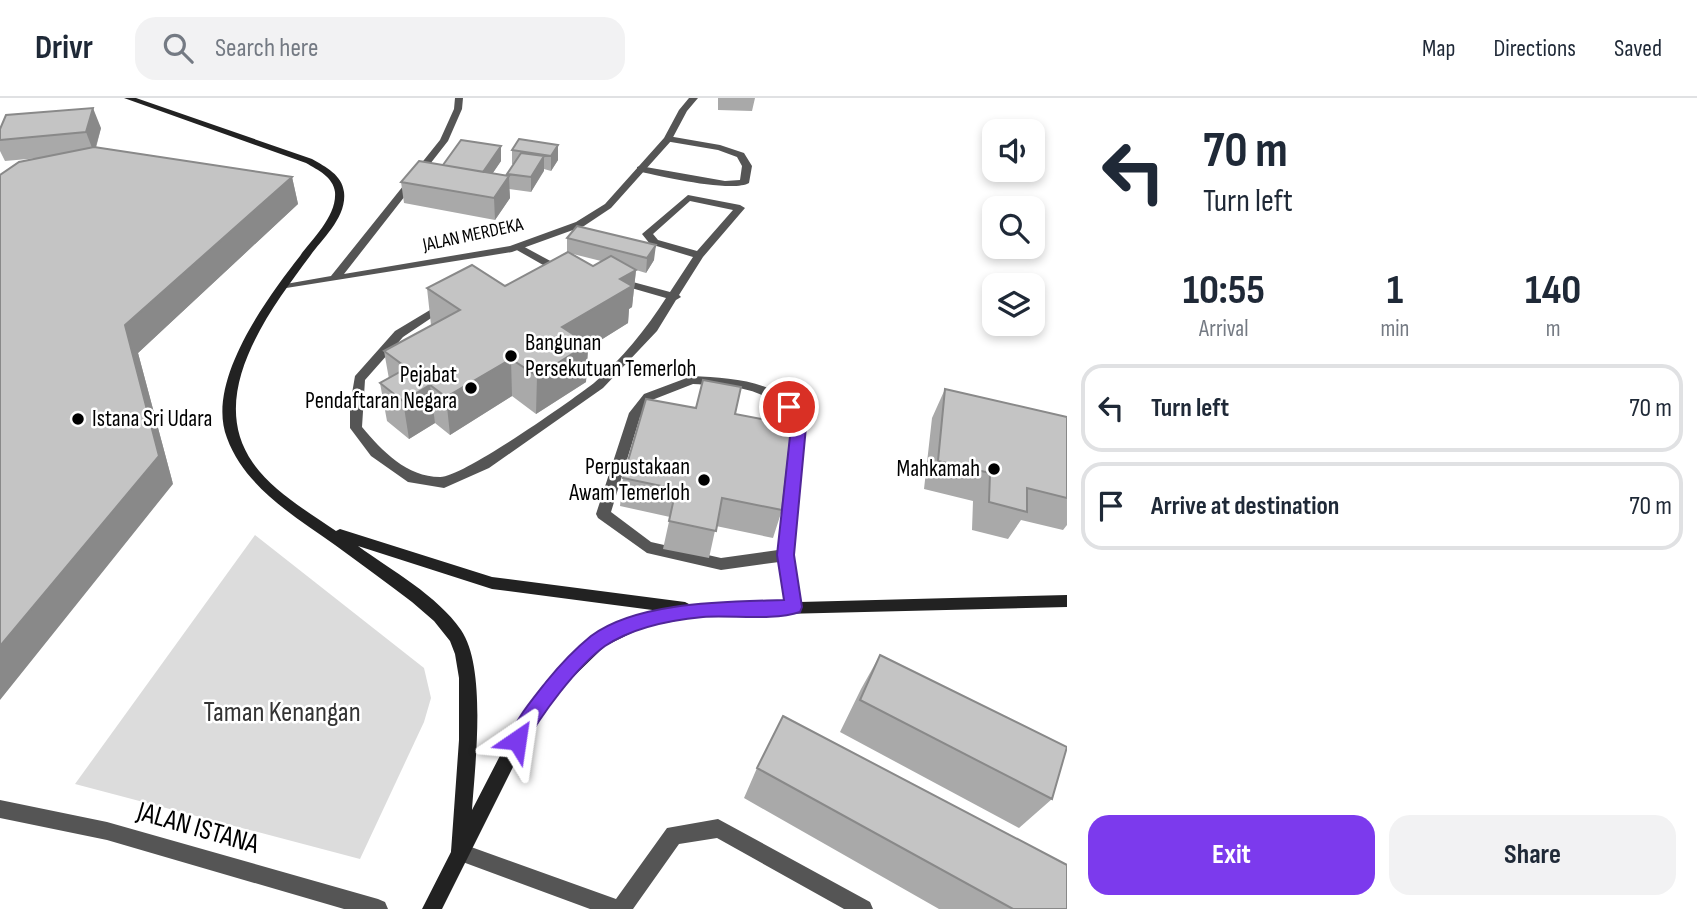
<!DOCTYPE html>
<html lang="en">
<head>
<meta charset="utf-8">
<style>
  :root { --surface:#fff; --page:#f2f2f3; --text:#1f2937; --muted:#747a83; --line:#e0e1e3; --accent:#7c3aed }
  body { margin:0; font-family:"Sofia Sans Condensed",sans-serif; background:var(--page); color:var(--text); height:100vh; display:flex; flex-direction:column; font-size:26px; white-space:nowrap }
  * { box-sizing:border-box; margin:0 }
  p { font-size:23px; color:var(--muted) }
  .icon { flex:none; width:38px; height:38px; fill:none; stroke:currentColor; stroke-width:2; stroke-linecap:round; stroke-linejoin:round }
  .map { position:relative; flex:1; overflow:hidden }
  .side { display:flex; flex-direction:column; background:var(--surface); width:630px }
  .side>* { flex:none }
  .guide { background:#fff; color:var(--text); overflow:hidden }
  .fabs { position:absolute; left:982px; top:21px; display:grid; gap:14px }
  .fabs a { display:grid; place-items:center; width:63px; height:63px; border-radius:14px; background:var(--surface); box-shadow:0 4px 10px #0003; font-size:35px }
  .pin { position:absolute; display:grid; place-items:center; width:60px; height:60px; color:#fff; margin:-30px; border:4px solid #fff; border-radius:50%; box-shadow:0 2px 7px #0007 }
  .me { position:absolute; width:77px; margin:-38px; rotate:32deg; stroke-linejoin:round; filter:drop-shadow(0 0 5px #0008) }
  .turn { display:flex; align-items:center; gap:24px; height:147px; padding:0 21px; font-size:32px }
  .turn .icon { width:91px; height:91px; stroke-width:2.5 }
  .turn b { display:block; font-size:49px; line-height:60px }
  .eta { display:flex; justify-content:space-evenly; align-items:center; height:119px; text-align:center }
  .eta b { font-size:42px; font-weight:700; line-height:49px }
  .cta { display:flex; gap:14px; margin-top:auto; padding:14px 21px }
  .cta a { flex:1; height:80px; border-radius:21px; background:var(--accent); color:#fff; font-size:28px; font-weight:700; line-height:80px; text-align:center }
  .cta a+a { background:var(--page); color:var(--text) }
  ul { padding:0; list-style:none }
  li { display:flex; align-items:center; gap:21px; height:88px; margin:0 14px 10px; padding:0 7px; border:4px solid var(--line); border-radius:21px }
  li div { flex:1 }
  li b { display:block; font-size:26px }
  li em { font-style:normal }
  header { display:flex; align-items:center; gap:42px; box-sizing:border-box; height:98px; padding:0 35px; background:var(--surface); border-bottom:2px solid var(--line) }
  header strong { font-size:33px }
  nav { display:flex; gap:38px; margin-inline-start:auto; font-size:24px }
  .search { width:490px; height:63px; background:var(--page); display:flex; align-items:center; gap:18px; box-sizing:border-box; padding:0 24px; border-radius:21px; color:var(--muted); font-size:26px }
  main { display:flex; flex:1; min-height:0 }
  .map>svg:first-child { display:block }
  .green { fill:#dcdcdc }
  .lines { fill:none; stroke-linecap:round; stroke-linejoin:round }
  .lane { fill:#555; fill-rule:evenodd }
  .street { fill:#555; fill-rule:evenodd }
  .secondary { fill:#222; fill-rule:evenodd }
  .wall { fill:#a9a9a9; fill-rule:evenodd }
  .shaded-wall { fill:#898989 }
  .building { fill:#c4c4c4; stroke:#898989; stroke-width:2 }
  .route { fill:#7c3aed; stroke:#51269a; stroke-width:2 }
  .poi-dot { fill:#000; stroke:#fff; stroke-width:2.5 }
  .labels { text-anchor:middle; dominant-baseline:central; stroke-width:5; stroke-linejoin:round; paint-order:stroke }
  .far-street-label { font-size:19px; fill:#000; stroke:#fff }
  .poi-label { font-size:23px; fill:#000; stroke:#fff; text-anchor:end }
  .near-park-label { font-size:28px; fill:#333; stroke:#fff }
  .near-street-label { font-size:28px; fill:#000; stroke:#fff }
</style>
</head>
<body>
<header>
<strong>Drivr</strong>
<div class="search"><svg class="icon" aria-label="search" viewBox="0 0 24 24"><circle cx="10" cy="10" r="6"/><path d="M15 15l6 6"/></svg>Search here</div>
<nav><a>Map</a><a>Directions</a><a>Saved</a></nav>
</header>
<main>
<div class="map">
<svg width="1067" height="811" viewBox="0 0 1067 811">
  <rect width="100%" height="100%" fill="#fff"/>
  <!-- green -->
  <path class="green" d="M255,437L424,570L431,600L424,624L360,761L75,686Z"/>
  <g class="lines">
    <!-- lane -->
    <path class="lane" d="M668,38L720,47L744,55L752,68L749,85C732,95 659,78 637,73V69L640,68L725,83L740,82L742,68L737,59L718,52L665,43V39Z
      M688,97L740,107L745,110L703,159L679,197L681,199L676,202L657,233L603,290L489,370L444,390L408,384L371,358L350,330V307L355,278L395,233L445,203L451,206L449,208L403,239L365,282L362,329C382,353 407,379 440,379C462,380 572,302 594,285C621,262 647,230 666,200L614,185V181L618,180L670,194L693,159L650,146L642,136ZM690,103L733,112L697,153L658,142L653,136Z
      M519,146L567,172L568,174L563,177L559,176L515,151V147Z
      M692,278C733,280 778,282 805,318L792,457L801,508L798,513L793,514L788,513L785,508L779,464L721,472L647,455L598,420L596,416L629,315L644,296ZM693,286C737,289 759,287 792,319L778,452L721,460L651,444L611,414L640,319L652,302Z
      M718,721L870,804L873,811H844L717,740L679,746L633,811H590L460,763L453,761L451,754L453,747L460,745L616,801L667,730Z"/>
    <!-- street -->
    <path class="street" d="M455,0H463L462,11L448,43L344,176L510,148L576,124L605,106L664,40L679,12L689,0H698L687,13L671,43L611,110L584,128L512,154L280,191V187L331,178L440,42L454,11Z
      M0,702L107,724L378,801L385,804L388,811H344L107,742L0,720Z"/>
    <!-- secondary -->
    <path class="secondary" d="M124,0H136L312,61C326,69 342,77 344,94C347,119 323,140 310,158C269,213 205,297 253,365C273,393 308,414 336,433L340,431L492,479L685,504L691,507L1067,497V509L702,518L644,529L605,548L570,582L533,629L442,811H422L451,754L459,642V580L455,556L450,543L434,523L412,504C387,485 361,466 335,447C294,418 245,389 227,340C205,284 267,200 300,158C313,140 337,118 335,94C333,79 318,72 306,65ZM358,448L492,491L660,513L636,518L593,538L558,572L521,617L472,712C475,667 487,570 461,532C437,497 392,473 358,448Z"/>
  </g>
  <!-- wall -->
  <path class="wall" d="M718,0H755L752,13L718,12Z
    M101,30L96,50L292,79L298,106L138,255L173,386L39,60L5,63L0,53V31Z
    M558,47V62L551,73L544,71L531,94L509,91L510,100L495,122L404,105L401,84L443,67L501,48V63L492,76L507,78V76L514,66H512V52Z
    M577,128L654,162L646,175L636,172L632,209L629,211L628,225L588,250L586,284L536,316L512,298L450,337L435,325L409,341L387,323L380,285L389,281L384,253L431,227L427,190L505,188L567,154V140ZM573,156L601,163L593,168Z
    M945,291L1067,319V427L1063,432L1021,422L1008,441L972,432L973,403L924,391L932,320Z
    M696,310L735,316L782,412L773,440L716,428L709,460L663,451L670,419L620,408L623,380Z
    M880,557L1052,701L1019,730L840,634L861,591Z
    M757,670L1067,811H939L744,700Z"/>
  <!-- shaded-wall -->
  <path class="shaded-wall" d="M93,10L101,30L94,55L86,34Z
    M558,47V62L551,73V58Z
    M501,48V63L482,91V76Z
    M544,58V73L531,94V79Z
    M509,78L510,100L495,122L494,100Z
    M292,79L298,106L138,255L173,386L0,602V548L125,227Z
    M656,147L654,162L646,175L647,160Z
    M636,172L632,209L629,211L628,225L588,250L586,284L536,316L537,278L562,229L620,181Z
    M511,261L512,298L450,337L446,299Z
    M430,287L435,325L409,341L403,303Z"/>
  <!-- building -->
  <path class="building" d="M93,10L86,34L0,42V31L6,17Z
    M519,41L558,47L551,58L512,52Z
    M461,42L501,48L483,74L443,67Z
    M94,49L292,79L125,227L159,358L0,548V77L19,64Z
    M521,55L544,58L531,79L507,76Z
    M419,63L509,78L494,100L401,84Z
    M577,128L656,147L647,160L567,140Z
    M568,154L593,168L611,158L636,172L620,181L632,188L562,229L588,246L537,278L511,261L446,299L430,287L403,303L380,285L407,270L384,253L460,212L427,190L472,167L505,188Z
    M703,282L741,289L735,316L792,327L782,412L722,400L716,433L669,423L676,391L623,380L646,301L696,310Z
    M945,291L1067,319V400L1027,390V414L989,404L990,375L938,363Z
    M880,557L1067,649L1052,701L860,602Z
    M783,618L1067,767V811H1013L757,670Z"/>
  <!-- route -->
  <path class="route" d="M789,304L794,305L807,318L794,457L802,509L800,514C773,523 732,517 703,519C671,522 632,530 605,548C577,568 540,618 524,648L517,651L510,648L507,642C517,620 531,603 546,584C559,568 575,551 591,538C638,503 727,504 784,502L777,457L792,320L782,309Z"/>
  <!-- markers -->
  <g class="poi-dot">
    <circle cx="511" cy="258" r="7"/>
    <circle cx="471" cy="290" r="7"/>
    <circle cx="78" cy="321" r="7"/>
    <circle cx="994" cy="371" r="7"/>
    <circle cx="704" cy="382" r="7"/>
  </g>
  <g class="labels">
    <!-- far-street labels -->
    <g class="far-street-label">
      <text transform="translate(473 137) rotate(-12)">JALAN MERDEKA</text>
    </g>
    <!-- poi labels -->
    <g class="poi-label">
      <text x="525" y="245" text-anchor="start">Bangunan<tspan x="525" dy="26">Persekutuan Temerloh</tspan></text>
      <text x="457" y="277">Pejabat<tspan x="457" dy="26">Pendaftaran Negara</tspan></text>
      <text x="92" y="321" text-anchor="start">Istana Sri Udara</text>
      <text x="690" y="369">Perpustakaan<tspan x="690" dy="26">Awam Temerloh</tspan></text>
      <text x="980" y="371">Mahkamah</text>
    </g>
    <!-- near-park labels -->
    <g class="near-park-label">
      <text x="282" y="614">Taman Kenangan</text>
    </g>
    <!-- near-street labels -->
    <g class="near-street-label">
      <text transform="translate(198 730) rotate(16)">JALAN ISTANA</text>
    </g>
  </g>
</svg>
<div class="fabs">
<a><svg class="icon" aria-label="sound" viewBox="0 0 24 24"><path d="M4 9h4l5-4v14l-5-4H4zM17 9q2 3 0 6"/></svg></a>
<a><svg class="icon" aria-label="search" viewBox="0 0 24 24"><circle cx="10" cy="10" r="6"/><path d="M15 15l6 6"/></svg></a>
<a><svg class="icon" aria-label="layers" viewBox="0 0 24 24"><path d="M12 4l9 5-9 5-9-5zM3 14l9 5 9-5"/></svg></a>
</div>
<div class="pin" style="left:789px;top:309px;background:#d93025"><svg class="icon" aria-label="arrive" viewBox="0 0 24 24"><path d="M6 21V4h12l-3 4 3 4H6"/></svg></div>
<svg class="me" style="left:517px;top:642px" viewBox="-20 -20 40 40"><path d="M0-17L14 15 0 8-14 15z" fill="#7c3aed" stroke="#fff" stroke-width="4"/></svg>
</div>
<section class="side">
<div class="guide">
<div class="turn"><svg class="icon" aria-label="left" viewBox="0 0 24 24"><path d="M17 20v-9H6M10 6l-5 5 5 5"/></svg><div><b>70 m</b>Turn left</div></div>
</div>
<div class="eta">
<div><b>10:55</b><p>Arrival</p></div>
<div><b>1</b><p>min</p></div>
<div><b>140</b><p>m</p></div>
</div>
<ul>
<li><svg class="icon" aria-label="left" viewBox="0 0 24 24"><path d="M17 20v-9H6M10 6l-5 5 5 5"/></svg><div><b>Turn left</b></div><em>70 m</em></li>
<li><svg class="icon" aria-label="arrive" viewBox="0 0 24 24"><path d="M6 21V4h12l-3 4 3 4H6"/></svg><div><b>Arrive at destination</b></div><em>70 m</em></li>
</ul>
<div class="cta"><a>Exit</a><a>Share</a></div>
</section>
</main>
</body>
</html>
